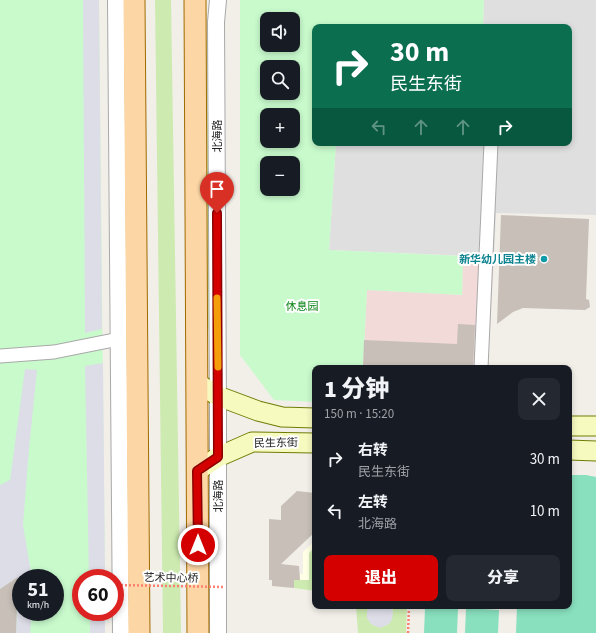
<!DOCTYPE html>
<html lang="zh">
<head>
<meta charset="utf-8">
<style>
  :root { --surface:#171b24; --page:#242831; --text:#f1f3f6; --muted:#9ea1a6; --accent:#d40000 }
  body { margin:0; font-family:"Source Sans 3","Noto Sans SC",sans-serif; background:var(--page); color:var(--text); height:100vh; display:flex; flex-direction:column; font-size:15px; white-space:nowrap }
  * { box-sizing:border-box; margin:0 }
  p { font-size:13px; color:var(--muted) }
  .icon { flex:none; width:22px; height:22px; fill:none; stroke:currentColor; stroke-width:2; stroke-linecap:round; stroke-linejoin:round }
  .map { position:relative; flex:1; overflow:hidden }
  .side { position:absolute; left:312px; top:365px; width:260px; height:244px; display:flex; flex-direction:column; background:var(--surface); border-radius:8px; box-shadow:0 2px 6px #0003 }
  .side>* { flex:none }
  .top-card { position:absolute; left:312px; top:24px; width:260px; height:122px; border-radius:8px; box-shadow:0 2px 6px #0003; background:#0b6e4f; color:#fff; overflow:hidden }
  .tools { position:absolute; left:260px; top:12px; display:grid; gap:8px }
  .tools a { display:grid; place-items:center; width:40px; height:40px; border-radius:8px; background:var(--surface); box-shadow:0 2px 6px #0003; font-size:20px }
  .speed { position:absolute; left:12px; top:569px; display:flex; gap:8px; font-size:20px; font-weight:700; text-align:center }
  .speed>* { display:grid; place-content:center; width:52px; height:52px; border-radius:50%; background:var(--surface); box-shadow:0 2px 6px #0003; line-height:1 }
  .speed small { font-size:10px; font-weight:400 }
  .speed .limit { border:6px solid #d22; background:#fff; color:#111 }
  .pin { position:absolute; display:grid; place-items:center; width:34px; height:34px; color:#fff; margin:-41px -17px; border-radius:50% 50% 50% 0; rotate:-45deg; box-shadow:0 0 4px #0007 }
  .pin .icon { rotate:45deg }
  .me { position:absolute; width:44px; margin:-22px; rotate:0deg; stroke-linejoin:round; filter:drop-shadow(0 0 3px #0008) }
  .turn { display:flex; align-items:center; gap:14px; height:84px; padding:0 12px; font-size:18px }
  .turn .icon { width:52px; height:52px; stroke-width:2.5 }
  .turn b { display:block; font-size:28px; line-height:34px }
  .lanes { display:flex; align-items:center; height:38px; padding:0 12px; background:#0003; justify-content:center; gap:20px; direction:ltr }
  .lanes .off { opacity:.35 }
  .round { display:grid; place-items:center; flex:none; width:42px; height:42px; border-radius:8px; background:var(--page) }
  .head { display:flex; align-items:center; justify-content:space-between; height:68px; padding:0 12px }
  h1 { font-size:24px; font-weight:800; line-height:30px }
  .primary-button { display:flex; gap:8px; margin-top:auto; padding:8px 12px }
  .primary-button a { flex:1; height:46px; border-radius:8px; background:var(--accent); color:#fff; font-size:16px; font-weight:800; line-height:46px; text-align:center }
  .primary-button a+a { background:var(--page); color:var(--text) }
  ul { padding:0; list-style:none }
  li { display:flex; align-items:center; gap:12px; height:52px; padding:0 12px }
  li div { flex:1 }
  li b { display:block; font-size:15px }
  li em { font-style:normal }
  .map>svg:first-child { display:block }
  .residential { fill:#e0dfdf }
  .commercial { fill:#f2dad9 }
  .education { fill:#ffffe5 }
  .grass { fill:#cdebb0 }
  .park { fill:#c8facc; fill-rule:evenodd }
  .pitch { fill:#88e0be }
  .plaza { fill:#dddde8 }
  .building { fill:#c7bfb8 }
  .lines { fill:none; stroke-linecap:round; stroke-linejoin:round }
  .minor-casing { stroke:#a9a9a9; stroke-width:15 }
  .tertiary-casing { stroke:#a9a9a9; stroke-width:18 }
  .secondary-casing { stroke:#707d05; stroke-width:21 }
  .primary-casing { stroke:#a06b00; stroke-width:23 }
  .path { stroke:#fa8072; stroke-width:2.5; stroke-dasharray:2 2; stroke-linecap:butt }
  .minor { stroke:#fff; stroke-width:13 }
  .tertiary { stroke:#fff; stroke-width:16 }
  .secondary { stroke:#f7fabf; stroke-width:19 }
  .primary { stroke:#fcd6a4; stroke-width:21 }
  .path-bridge { stroke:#fa8072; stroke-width:2.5; stroke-dasharray:2 2; stroke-linecap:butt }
  .route-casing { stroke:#8a0000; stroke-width:10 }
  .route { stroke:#d40000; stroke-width:7 }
  .slow { stroke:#f59e0b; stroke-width:7 }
  .culture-dot { fill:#0f9aa8; stroke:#fff; stroke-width:1.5 }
  .labels { text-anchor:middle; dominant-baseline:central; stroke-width:4; stroke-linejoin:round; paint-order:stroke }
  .street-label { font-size:11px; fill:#222; stroke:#fff }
  .culture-label { font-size:11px; font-weight:bold; fill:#0d838f; stroke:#fff; text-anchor:end }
  .park-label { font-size:11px; fill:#0c8416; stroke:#fff }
</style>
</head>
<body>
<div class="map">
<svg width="596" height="633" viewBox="0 0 596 633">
  <rect width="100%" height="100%" fill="#f2efe9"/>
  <!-- residential -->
  <path class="residential" d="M484,0H596V215L496,213L494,257L329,250L336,143H569V27H483Z"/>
  <!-- commercial -->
  <path class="commercial" d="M463,256L494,257L488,368H363L367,290L462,295Z"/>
  <!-- education -->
  <path class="education" d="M315,540V591L294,588V580H299L300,574H303V552Z"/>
  <!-- grass -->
  <path class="grass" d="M155,0H171L181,633H163Z
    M200,39H207L210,329L203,330Z
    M315,547V591L294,588V580H309V553Z
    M356,606H370L369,607L393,613L392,610L398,606H407L406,633H358Z"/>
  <!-- park -->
  <path class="park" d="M0,0H99L105,578H81V612H105V633H0ZM21,578H55V612H21Z
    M240,0H484L483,27H315V143H336L329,250L463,256L462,295L367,290L363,368H315V402L274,400L240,355ZM267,19H293V45H267ZM267,67H293V93H267ZM267,115H293V141H267ZM267,163H293V189H267Z"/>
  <!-- pitch -->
  <path class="pitch" d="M569,475H586L596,477V633H516L517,606H569Z
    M425,608L458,609L457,633H424Z
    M466,608L499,610L498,633H465Z"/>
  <!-- plaza -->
  <path class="plaza" d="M83,0H99L102,329L85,333Z
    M103,363L105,578H89L85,366Z
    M25,369L37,370L29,449L23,525L32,578H21V612H32L30,633H16L18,578L0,589V485L10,480Z
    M370,606H390L393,613L392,619L390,623L385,626L380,628L375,626L371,624L367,618V611Z
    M90,612H105V633H90Z"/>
  <!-- building -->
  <path class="building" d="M501,215L589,219L586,299L589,300L590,307L585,310L523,308L513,312L497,324Z
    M458,324L475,325L473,368H363L364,340L457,344Z
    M297,491L315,493V532L281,564L299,566L300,580H294V588L272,586V580H269V519L281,520V506Z
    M18,577L16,633H0V589Z"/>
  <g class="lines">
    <defs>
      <path id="minor" d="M0,356L54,352L119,339
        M481,368L491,143"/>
      <path id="tertiary" d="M116,0L121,633
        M218,633V411L216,22L218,0"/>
      <path id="secondary" d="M197,383L218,396L258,411L282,417L315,418
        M569,426H596
        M569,450L596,451
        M197,471L218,457L252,442L315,443"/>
      <path id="primary" d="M134,0L139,633
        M195,0L198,633"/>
    </defs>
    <!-- minor casing -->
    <use href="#minor" class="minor-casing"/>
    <!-- tertiary casing -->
    <use href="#tertiary" class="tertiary-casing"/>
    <!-- secondary casing -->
    <use href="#secondary" class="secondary-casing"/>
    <!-- primary casing -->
    <use href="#primary" class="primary-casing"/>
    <!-- path -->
    <path class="path" d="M391,608L393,606
      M408,633L409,606"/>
    <!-- minor -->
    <use href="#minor" class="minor"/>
    <!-- tertiary -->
    <use href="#tertiary" class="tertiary"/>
    <!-- secondary -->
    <use href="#secondary" class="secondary"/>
    <!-- primary -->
    <use href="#primary" class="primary"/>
    <!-- path-bridge -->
    <path class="path-bridge" d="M117,585L225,587"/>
  </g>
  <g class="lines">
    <defs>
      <path id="route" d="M198,545L197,471L218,457L217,213"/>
    </defs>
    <!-- route casing -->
    <use href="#route" class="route-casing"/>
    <!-- route -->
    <use href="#route" class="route"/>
    <!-- slow -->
    <path class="slow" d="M217,298L218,367"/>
  </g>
  <!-- markers -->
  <circle class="culture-dot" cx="544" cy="259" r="4"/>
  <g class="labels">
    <!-- street labels -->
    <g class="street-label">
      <text transform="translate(217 136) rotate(-90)">北海路</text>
      <text transform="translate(276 443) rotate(-1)">民生东街</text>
      <text transform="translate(218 496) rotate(-90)">北海路</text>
      <text transform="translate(171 578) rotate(1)">艺术中心桥</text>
    </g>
    <!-- culture labels -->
    <g class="culture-label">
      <text x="536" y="259">新华幼儿园主楼</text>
    </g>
    <!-- park labels -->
    <g class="park-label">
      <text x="302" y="306">休息园</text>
    </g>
  </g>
</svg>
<div class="tools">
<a><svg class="icon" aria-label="sound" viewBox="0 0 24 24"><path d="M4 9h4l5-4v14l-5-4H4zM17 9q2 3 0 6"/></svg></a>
<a><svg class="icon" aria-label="search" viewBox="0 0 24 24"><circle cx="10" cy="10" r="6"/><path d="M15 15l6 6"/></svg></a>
<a>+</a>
<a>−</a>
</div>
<div class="speed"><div>51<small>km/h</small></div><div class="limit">60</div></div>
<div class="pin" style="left:217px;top:213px;background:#d93025"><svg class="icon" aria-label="arrive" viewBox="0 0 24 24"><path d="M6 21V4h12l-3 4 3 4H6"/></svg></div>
<svg class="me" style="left:198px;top:545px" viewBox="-20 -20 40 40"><circle r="17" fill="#d40000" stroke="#fff" stroke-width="3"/><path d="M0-11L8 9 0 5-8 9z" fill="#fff"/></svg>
<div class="top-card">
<div class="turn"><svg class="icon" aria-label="right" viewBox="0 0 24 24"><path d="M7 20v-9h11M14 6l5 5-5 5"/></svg><div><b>30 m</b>民生东街</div></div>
<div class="lanes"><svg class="icon off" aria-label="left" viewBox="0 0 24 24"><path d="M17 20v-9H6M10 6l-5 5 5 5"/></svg><svg class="icon off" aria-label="ahead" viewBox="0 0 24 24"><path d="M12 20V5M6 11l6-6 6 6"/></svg><svg class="icon off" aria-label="ahead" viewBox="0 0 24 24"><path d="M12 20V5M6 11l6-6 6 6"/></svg><svg class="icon" aria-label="right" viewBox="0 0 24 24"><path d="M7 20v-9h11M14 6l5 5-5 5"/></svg></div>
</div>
<section class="side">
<div class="head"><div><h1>1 分钟</h1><p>150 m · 15:20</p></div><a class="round"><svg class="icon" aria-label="close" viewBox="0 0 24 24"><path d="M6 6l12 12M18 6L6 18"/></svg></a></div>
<ul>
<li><svg class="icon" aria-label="right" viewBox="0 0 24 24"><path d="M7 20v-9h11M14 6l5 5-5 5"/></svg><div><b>右转</b><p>民生东街</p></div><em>30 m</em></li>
<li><svg class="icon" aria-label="left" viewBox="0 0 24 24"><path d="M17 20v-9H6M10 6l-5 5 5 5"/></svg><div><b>左转</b><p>北海路</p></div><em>10 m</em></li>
</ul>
<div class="primary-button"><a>退出</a><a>分享</a></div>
</section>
</div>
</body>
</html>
